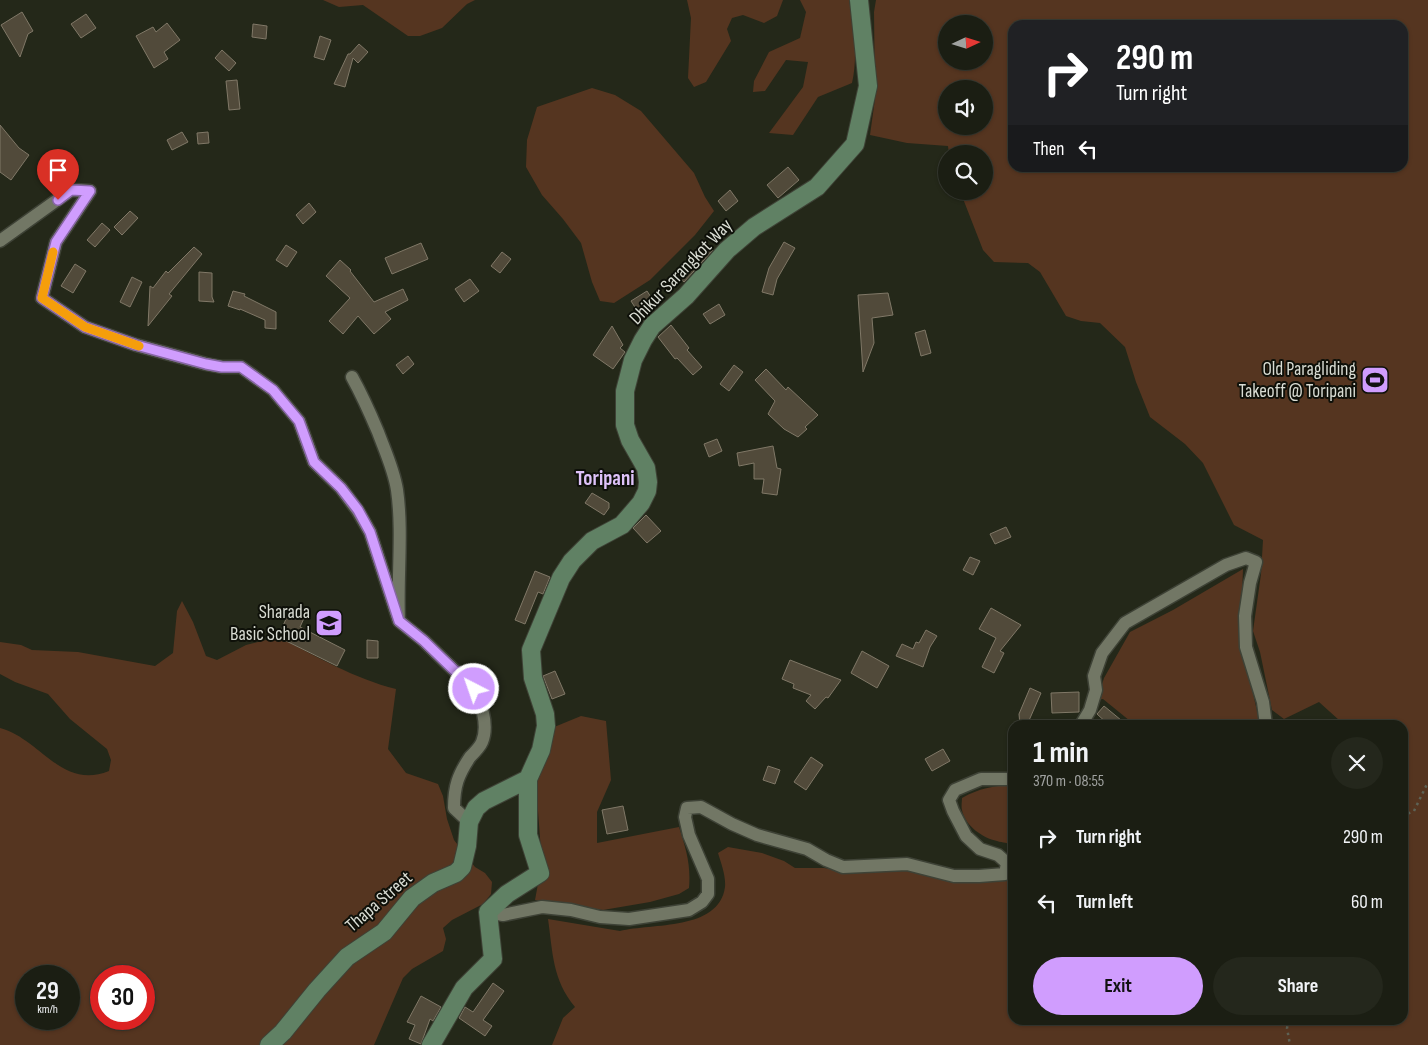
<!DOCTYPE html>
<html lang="en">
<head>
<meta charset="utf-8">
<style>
  :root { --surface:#1b1e13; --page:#24271c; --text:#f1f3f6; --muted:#a0a2a0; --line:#393c33; --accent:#d09dfe }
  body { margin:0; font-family:"Sofia Sans Condensed",sans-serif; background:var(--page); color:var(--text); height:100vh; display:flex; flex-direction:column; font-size:19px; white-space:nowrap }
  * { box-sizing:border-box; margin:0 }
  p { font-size:16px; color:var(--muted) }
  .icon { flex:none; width:28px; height:28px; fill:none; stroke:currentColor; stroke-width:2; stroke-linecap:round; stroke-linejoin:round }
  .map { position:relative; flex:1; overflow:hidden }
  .side { position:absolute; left:1008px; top:720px; width:400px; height:305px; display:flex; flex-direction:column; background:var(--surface); border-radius:15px; box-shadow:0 1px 4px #0004,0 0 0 1px var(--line) }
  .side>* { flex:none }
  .top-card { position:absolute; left:1008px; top:20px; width:400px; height:152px; border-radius:15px; box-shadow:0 1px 4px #0004,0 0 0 1px var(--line); background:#202124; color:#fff; overflow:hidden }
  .needle { width:32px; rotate:86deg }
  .fabs { position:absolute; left:938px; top:15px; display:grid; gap:10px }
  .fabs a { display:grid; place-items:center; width:55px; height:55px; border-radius:50%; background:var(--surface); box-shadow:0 1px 4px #0004,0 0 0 1px var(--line); font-size:25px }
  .speed { position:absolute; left:15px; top:965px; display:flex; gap:10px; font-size:25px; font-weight:700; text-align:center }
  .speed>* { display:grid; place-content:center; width:65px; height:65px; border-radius:50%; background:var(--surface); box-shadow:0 1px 4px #0004,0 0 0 1px var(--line); line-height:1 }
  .speed small { font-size:12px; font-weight:400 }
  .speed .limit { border:8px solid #d22; background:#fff; color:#111 }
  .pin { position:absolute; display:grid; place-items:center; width:42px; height:42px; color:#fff; margin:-51px -21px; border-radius:50% 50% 50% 0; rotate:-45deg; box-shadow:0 0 5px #0007 }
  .pin .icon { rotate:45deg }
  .me { position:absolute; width:55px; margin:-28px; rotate:319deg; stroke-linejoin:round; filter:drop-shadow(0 0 4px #0008) }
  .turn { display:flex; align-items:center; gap:18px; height:105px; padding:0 25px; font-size:22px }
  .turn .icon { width:65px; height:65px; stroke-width:2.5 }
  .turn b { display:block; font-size:35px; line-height:42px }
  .then { display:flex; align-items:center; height:48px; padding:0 25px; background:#0003; gap:10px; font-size:19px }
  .round { display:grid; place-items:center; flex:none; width:52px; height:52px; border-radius:26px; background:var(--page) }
  .head { display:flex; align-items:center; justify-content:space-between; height:85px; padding:0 25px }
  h1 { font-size:30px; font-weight:700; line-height:38px }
  .action { display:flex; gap:10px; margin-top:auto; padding:10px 25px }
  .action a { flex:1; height:58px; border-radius:30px; background:var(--accent); color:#111; font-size:20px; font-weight:700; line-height:58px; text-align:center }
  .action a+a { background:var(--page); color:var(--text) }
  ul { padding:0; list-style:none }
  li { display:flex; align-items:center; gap:15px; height:65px; padding:0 25px }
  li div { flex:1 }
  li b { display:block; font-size:19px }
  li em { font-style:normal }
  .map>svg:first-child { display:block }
  .green { fill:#553520; fill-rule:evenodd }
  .building { fill:#514a3a; stroke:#807867 }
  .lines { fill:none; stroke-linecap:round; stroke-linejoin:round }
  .street-casing { stroke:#3e4236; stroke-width:15 }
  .secondary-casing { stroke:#3e4236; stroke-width:20 }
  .path { stroke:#5e6255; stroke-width:2.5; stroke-dasharray:2.5 4; stroke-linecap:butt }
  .street { stroke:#727765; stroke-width:12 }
  .secondary { stroke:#608164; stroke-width:18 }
  .route-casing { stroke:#8766a5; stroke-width:12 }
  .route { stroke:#d09dfe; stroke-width:9 }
  .slow { stroke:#f59e0b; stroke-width:9 }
  .labels { text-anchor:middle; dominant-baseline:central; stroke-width:4; stroke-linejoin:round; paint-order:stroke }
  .street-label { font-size:19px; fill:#d9dcd3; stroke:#0e1009 }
  .poi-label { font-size:19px; fill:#d9dcd3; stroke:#0e1009; text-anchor:end }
  .quarter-label { font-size:21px; font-weight:bold; fill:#dec2f9; stroke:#0e1009 }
</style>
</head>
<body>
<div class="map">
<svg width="1428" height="1045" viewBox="0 0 1428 1045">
  <rect width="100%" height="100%" fill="#242819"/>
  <!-- green -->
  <path class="green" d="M323,0H475L467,4L442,28L420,36H408L363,5L339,7Z
    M687,0H783L777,16L764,23L743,15L732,18L727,29L731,41L706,82L694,87L688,78L691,18Z
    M800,0H849C854,26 858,57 852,83L818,97L793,135L769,133L803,87L808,62L786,60L765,91L753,92L754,81L769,52L800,38L806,12Z
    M876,0H1428V1045H552L563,1018L575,1007C552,979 553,953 548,919L620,931C652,923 719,931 725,887C726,876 721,863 718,853L728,847L762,853L784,861L795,868H824L842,871L916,870L963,882L979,883L1012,877V1020H1402V725H1336L1339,720L1319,702L1284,719L1272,710L1260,652L1253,631L1261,574L1263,540L1234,525L1203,463L1185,444L1150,417L1136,382L1125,347L1100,323L1081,321L1066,316L1040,272L1028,263L994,262L983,250L960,191H984V154H949L948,146L907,143L870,135L875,99L874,12ZM946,24H984V61H946ZM1012,25H1402V168H1012ZM946,89H984V126H946Z
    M592,88L615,95L641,111L694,173L705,197L714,211L695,235L650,280L614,303L600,301L592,282L581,243L563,219L542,195L526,167L527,140L537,107Z
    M1243,569L1240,645L1251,684L1260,725H1135L1103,699L1097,700L1104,678L1130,632L1173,610Z
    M182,601L193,622L206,656L217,660L246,645L278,637C316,656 355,679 396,689L388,749L406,773L438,784L443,796L447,819L454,840L475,867L485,873L492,882L491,894L483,904L452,920L443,928L446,939L443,951L412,969L403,978L374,1045H0V728C41,739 61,790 109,771L111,760L107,749L70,719L48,694L15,682L0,674V642L21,645L32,650L78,652L155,666L173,653L177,611ZM26,976H69V1019H26ZM101,976H144V1019H101Z
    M581,716L606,721L611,780L597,812V843L679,827C686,849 691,864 689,888L679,894L650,902L603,910L535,900L540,873L541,851L538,811L533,788L547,730Z
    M1012,785V846C1008,842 1003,843 997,841C983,838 965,826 962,810C961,807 962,801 962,798C980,788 992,786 1012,785Z"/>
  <!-- building -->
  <path class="building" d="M22,12L33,31L28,34L20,57L1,25Z
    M86,14L96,28L81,38L71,24Z
    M167,23L180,40L164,52L168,59L154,68L136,36L153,27L156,32Z
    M253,24L267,26L266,39L252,37Z
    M320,36L331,40L324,60L314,57Z
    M359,44L368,52L358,63L353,58L345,87L334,84L348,54H350Z
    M222,50L236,63L229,71L215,58Z
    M237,80L240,109L229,110L226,81Z
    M0,125L19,148L29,155L11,180L0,172Z
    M182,132L188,142L172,150L167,140Z
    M208,132L209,143L198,144L197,133Z
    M788,167L799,180L778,198L767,185Z
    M730,190L738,201L726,211L718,201Z
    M309,203L316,212L303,224L296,215Z
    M130,211L138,218L122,235L114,227Z
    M102,223L110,230L95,247L87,240Z
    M784,242L795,248L777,279L773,295L762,292L769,268Z
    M421,243L428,259L392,274L385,258Z
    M704,243L713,250L684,282L676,275Z
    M286,245L297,252L287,267L276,260Z
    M194,247L202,254L169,294L172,296L148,326L150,286L153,288L166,271L168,273Z
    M502,252L511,259L500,273L491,266Z
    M340,260L351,270L350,271L374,302L403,289L408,300L385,312L391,319L374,334L358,316L343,334L329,321L350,298L326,276Z
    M75,264L86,271L73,293L61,286Z
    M199,272L212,273V297L214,302L199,301Z
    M132,277L142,282L130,307L120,302Z
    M470,279L479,291L464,302L455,289Z
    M233,291L245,294L244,296L276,312V329L265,328V320L240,309V310L228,306Z
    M647,291L656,305L640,315L631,301Z
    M888,293L893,315L872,318L874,343L863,372L858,295Z
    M719,304L725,315L710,324L703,314Z
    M671,325L689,348L687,350L702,367L693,375L677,358L675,359L658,337Z
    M612,326L623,345L620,348L625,352L613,369L593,355Z
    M925,330L931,353L921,356L915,333Z
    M408,356L414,364L403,374L396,365Z
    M734,365L743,372L729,391L720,384Z
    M766,369L786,390L788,387L818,415L805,427L807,429L798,437L784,429L768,414L775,401L755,380Z
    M717,439L722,451L709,457L704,444Z
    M773,446L777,468L781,469L777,495L762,493L764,479H754V463L739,466L737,453Z
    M592,493L609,503V508L604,515L585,503Z
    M646,515L661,531L647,543L633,528Z
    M1006,527L1011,537L995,544L990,534Z
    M970,557L980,561L973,575L963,570Z
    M535,571L550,577L543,594L538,592L525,624L515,620Z
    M991,608L1021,625L1000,651L1004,653L994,673L982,667L996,638L979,629Z
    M290,610L305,616L300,627L345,650L337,666L278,637Z
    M926,630L937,636L930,647L923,667L896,656L902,644L913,649L916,642L919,643Z
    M367,640L378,641V658H367Z
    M862,651L889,666L877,688L851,673Z
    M790,660L841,680L828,698L826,697L815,709L806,701L811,695L793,688L794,684L782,679Z
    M555,671L565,694L552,699L543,676Z
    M1030,688L1041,693L1027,725H1020L1019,714Z
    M1079,692V712L1052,713L1051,693Z
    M1104,706L1127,725H1109L1097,714Z
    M943,749L950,761L932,771L925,759Z
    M811,757L823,765L806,790L794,782Z
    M768,766L780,770L775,784L763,780Z
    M623,806L628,830L607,834L602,810Z
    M493,983L504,991L483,1020L492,1026L485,1036L459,1018L465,1007L473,1012Z
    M421,996L441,1007L433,1021L430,1019L421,1044L409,1039L415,1025L407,1022Z"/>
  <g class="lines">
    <defs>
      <path id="street" d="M0,241L71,190L90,191L56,242L42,298L85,327L136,345L206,364L222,367H241L273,390L299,421L314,462L341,488L358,511L370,532L399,621
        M352,377C362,395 370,413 378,432C385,451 394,470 397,490C403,532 397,578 399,621L424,641L455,671L468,675C476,694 491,720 482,742C480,747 474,753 470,757C458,775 454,786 454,808L469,822
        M1081,725L1090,710L1096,690L1094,676L1102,653L1125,623L1226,565L1246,558L1256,562L1250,583L1245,616L1246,647L1263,702L1266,725
        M488,912L503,915L542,907L571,910L600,917L629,919L689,910L702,902L708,894V879L689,835L685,817L687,808L701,807L732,824L757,835L807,849L826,860L843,867L907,864L954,876H979L1005,874L1007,863L998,855L980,849L966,836L953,811L949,800L955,790L981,779H1012"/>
      <path id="secondary" d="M269,1045L283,1032L317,990L347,957L384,932L412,898L433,883L456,873L462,867L467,846L469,822L476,808L484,801L528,779
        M431,1045L464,988L493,959L488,912L507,894L540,873L528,835V779L541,750L546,726L545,714L533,678L531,650L561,578L572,561L592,541L622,525L641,503L647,491L648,482L646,468L630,440L625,425V391L633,360L643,340L652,326L686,296L727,250L754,227L817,187L855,144L868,86L859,0"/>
    </defs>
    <!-- street casing -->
    <use href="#street" class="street-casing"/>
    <!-- secondary casing -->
    <use href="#secondary" class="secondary-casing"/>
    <!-- path -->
    <path class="path" d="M1402,816L1414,811L1428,782
      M1289,1020L1287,1028L1290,1045"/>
    <!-- street -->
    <use href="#street" class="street"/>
    <!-- secondary -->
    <use href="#secondary" class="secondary"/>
  </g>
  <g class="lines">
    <defs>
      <path id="route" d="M58,200L71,190L90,191L56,242L42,298L85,327L136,345L206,364L222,367H241L273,390L299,421L314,462L341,488L358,510L370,532L399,621L424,641L455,671L468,675L474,689"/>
    </defs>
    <!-- route casing -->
    <use href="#route" class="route-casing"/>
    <!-- route -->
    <use href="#route" class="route"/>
    <!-- slow -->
    <path class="slow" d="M53,252L42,298L85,327L139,346"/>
  </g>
  <!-- icons -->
  <defs>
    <symbol id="stadium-square" viewBox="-11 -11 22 22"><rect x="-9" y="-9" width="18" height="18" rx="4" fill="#d09dfe" stroke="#0e1009"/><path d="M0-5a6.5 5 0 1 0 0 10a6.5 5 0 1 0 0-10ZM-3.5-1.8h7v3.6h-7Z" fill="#111"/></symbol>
    <symbol id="school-square" viewBox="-11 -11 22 22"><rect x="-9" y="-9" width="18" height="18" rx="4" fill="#d09dfe" stroke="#0e1009"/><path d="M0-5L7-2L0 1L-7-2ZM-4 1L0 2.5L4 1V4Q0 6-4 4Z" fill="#111"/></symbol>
  </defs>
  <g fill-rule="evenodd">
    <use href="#stadium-square" x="1359" y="364" width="32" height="32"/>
    <use href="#school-square" x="313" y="607" width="32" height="32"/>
  </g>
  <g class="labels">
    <!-- street labels -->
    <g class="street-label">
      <text transform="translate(681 272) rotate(-46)">Dhikur Sarangkot Way</text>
      <text transform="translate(379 902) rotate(-41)">Thapa Street</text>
    </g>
    <!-- poi labels -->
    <g class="poi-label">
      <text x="1356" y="369">Old Paragliding<tspan x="1356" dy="22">Takeoff @ Toripani</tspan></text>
      <text x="310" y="612">Sharada<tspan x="310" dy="22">Basic School</tspan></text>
    </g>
    <!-- quarter labels -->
    <g class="quarter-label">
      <text x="605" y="478">Toripani</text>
    </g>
  </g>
</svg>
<div class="fabs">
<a><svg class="needle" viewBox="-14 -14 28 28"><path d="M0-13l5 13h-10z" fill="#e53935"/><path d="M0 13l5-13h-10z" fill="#a0a2a0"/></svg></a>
<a><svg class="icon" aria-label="sound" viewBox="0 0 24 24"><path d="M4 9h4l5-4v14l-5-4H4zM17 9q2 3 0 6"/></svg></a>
<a><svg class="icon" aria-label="search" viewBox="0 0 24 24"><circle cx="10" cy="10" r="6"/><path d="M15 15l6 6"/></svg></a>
</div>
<div class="speed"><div>29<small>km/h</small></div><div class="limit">30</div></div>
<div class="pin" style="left:58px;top:200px;background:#d93025"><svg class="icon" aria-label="arrive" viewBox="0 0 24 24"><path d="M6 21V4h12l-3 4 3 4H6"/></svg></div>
<svg class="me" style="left:474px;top:689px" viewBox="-20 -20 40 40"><circle r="17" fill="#d09dfe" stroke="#fff" stroke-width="3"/><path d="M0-11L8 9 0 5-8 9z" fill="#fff"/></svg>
<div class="top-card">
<div class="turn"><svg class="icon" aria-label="right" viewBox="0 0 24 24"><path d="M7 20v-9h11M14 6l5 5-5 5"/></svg><div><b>290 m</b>Turn right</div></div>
<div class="then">Then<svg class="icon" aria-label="left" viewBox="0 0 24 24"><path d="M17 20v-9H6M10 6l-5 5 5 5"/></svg></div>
</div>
<section class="side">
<div class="head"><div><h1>1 min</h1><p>370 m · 08:55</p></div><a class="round"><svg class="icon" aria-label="close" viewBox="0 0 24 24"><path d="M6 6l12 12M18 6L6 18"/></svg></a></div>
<ul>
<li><svg class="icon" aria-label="right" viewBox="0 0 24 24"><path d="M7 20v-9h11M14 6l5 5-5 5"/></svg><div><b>Turn right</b></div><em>290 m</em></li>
<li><svg class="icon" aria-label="left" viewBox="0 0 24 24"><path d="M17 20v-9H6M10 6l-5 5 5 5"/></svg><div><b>Turn left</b></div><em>60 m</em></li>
</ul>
<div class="action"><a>Exit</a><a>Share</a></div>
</section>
</div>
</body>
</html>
